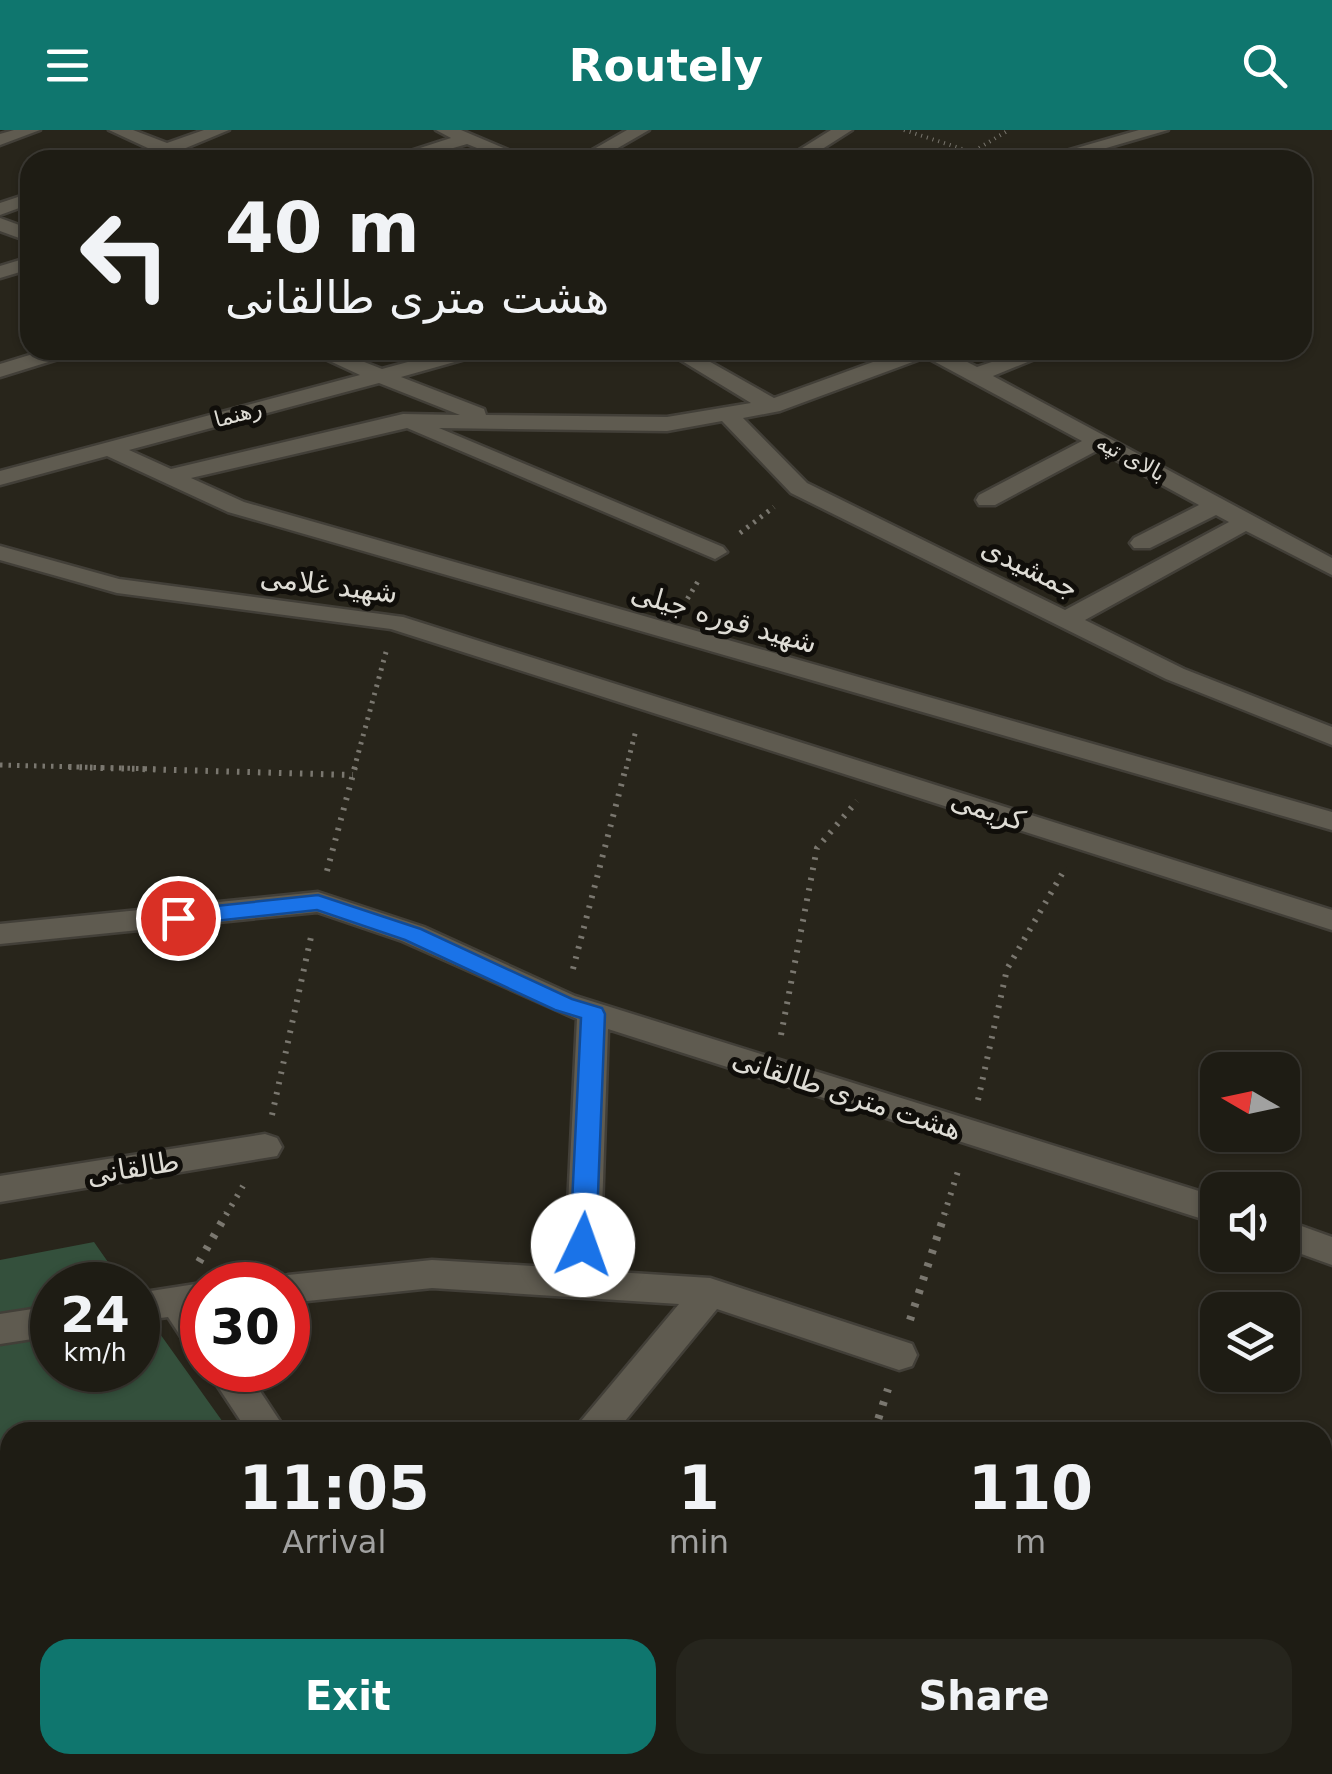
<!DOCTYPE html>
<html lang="en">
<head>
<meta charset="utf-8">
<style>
  :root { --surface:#1e1c14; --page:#26251d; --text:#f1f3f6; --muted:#a1a1a0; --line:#3c3a34; --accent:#0f766e }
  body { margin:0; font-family:"DejaVu Sans","Noto Naskh Arabic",sans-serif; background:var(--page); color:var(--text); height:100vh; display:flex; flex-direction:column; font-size:38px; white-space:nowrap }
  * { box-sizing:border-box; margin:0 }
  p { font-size:32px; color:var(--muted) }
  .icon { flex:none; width:55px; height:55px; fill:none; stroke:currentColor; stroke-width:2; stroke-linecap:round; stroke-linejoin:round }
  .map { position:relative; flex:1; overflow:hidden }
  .sheet { position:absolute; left:0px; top:1292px; width:1332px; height:352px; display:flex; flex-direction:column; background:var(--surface); border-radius:30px 30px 0 0; box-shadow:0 2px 8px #0004,0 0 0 2px var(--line) }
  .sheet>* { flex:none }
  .hud { position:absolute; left:20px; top:20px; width:1292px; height:210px; border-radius:30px; box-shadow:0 2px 8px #0004,0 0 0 2px var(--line); background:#1e1c14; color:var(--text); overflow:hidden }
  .needle { width:65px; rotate:279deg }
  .fabs { position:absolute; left:1200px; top:922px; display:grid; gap:20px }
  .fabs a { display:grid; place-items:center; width:100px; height:100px; border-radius:20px; background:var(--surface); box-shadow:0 2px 8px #0004,0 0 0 2px var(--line); font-size:50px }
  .speed { position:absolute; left:30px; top:1132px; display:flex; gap:20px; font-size:50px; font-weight:700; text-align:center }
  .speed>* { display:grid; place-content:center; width:130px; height:130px; border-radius:50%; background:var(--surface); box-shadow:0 2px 8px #0004,0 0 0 2px var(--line); line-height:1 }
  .speed small { font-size:25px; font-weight:400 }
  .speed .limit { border:15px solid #d22; background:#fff; color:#111 }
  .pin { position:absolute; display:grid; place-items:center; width:85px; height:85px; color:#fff; margin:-42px; border:5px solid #fff; border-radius:50%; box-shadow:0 2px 10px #0007 }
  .me { position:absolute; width:110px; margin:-55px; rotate:3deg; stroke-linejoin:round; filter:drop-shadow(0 0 8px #0008) }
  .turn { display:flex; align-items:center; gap:35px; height:210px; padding:0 40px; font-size:45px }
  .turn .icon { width:130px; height:130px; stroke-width:2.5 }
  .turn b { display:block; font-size:70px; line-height:85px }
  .eta { display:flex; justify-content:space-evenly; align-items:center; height:170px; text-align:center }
  .eta b { font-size:60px; font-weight:800; line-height:70px }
  .primary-button { display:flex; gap:20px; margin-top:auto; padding:20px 40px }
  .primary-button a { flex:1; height:115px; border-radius:30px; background:var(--accent); color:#fff; font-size:40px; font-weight:800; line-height:115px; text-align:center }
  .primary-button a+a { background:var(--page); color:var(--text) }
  header { display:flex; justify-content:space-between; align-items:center; height:130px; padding:0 40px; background:var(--accent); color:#fff; font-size:45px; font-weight:800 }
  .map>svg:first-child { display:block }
  .green { fill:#34503c }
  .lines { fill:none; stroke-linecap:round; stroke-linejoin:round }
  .minor-casing { stroke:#423f38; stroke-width:5 }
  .path-far3 { stroke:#7a776f; stroke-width:4; stroke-dasharray:1 5; stroke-linecap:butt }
  .path-far2 { stroke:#7a776f; stroke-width:5; stroke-dasharray:2.5 6; stroke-linecap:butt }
  .path-far1 { stroke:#7a776f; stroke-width:6; stroke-dasharray:2.5 8; stroke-linecap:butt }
  .path { stroke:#7a776f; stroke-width:8; stroke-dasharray:4 10; stroke-linecap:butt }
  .minor { fill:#5f5b50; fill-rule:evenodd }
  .route { fill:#1a73e8; stroke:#114b97; stroke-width:2.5 }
  .labels { text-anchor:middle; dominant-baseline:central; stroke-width:10; stroke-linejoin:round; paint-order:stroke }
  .far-street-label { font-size:22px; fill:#dedcd5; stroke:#100e0a }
  .street-label { font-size:28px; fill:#dedcd5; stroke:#100e0a }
</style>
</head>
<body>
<header><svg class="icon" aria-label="menu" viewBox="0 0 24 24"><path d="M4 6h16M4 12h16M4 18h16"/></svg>Routely<svg class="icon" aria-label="search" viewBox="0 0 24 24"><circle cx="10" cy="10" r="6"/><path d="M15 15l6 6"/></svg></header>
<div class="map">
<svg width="1332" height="1644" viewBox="0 0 1332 1644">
  <rect width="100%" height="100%" fill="#28251b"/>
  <!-- green -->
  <path class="green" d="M94,1112L124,1155H52V1240H138V1173L230,1302H10V1635H470L476,1644H0V1130Z"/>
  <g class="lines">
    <defs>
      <path id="minor" d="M14,0H40L0,15V4Z
        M109,0H133L167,13L204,0H229L181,20L179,26L128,30L150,19Z
        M436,0H461L532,30H507L467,14L412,30H383L451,8Z
        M627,0H649L597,30H575Z
        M831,0H852L805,30H783Z
        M1139,0H1168L1065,30H1035Z
        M30,63V74L0,85V73Z
        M0,88L30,99V112L0,101Z
        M30,127V139L0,148V136Z
        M46,220H77L74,224L0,247V234Z
        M306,220H334L382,239L452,220H486L483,224L401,247L484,279L486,285L667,287L751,273L664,220H689L774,268L906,220H944L977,237L1027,220H1057L993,246L1332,428V445L1246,401L1085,490L1184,539L1332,597V615L1166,549L791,363L722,291L667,301L439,298L723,417L727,422L715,429L407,298L191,348L244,372L1332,682V700L228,382L107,326L0,355V341L360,245ZM926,227L1082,311L979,365L976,370L979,375H995L1098,320L1199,375L1134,408L1130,413L1134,418H1150L1216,385L1229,392L1065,480L807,353L743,288L780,281ZM379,253L460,285L403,284L171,339L129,320Z
        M0,416L119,449L403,487L1332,780V800L391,499L117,463L0,430Z
        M318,762L424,797L575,866L1218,1067V1094L608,899L600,1141L710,1148L912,1214L917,1225L912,1236L899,1240L717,1179L616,1302H576L581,1291L679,1174L432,1158L288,1173V1155H272L276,1149L288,1145L432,1130L565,1138L577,889L402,811L317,782L0,814V794Z
        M265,1004L277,1008L282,1017L277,1026L0,1072V1046Z
        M1282,1089L1332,1107V1135L1282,1117Z
        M202,1153L209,1155H202V1223L189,1219L168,1187L138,1191V1163Z
        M52,1176V1206L0,1214V1184Z
        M207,1240H246L287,1302H248Z
        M0,1496L10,1500V1539L5,1541L0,1539Z
        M591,1635H641L644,1644H594Z"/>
    </defs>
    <!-- minor casing -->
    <use href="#minor" class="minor-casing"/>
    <!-- path-far3 -->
    <path class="path-far3" d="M904,0L996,30
      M974,21L1009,0"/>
    <!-- path-far2 -->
    <path class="path-far2" d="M740,403L774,377
      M683,476L700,448
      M0,635L157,639
      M354,639L386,522
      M626,639L636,600"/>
    <!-- path-far1 -->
    <path class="path-far1" d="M69,637L353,645
      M327,741L355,637
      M573,839L626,637
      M781,905L817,718L857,671
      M978,970L1007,839L1066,737
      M272,985L311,807
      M226,1085L243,1056
      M944,1085L960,1035"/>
    <!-- path -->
    <path class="path" d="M199,1132L227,1083
      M910,1190L945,1083
      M874,1302L888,1259"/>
    <!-- minor -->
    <use href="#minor" class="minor"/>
  </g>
  <!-- route -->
  <path class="route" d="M318,765L421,799L572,869L602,878L605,884L596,1115L593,1123L583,1126L574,1123L570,1115L581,888L555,880L405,810L317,780L178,795L166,788L178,780Z"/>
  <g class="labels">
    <!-- far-street labels -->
    <g class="far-street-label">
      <text transform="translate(238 284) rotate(-15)">رهنما</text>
      <text transform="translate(1131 328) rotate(28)">بالای تپه</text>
    </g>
    <!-- street labels -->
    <g class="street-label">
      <text transform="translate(1030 438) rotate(26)">جمشیدی</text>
      <text transform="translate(329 455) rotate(7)">شهید غلامی</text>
      <text transform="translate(724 488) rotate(16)">شهید قوره جیلی</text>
      <text transform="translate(988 680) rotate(18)">کریمی</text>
      <text transform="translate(847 964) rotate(18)">هشت متری طالقانی</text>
      <text transform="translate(133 1038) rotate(-9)">طالقانی</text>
    </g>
  </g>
</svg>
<div class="fabs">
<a><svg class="needle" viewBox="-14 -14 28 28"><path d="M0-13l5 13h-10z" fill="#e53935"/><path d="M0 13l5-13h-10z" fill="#a1a1a0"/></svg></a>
<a><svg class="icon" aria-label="sound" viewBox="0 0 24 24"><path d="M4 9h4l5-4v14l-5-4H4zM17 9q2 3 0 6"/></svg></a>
<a><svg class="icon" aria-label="layers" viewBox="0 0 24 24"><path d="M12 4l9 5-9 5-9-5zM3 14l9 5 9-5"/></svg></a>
</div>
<div class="speed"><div>24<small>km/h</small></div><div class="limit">30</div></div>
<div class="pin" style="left:178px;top:788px;background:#d93025"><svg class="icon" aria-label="arrive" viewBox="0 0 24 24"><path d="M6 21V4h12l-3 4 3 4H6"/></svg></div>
<svg class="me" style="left:583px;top:1115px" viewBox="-20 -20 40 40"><circle r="19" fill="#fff"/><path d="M0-13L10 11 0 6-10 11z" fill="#1a73e8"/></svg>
<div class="hud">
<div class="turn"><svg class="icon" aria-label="left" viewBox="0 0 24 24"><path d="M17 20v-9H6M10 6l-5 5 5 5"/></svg><div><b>40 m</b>هشت متری طالقانی</div></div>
</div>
<section class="sheet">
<div class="eta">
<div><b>11:05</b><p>Arrival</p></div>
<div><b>1</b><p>min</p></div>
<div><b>110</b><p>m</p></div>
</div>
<div class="primary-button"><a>Exit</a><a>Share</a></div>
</section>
</div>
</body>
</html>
